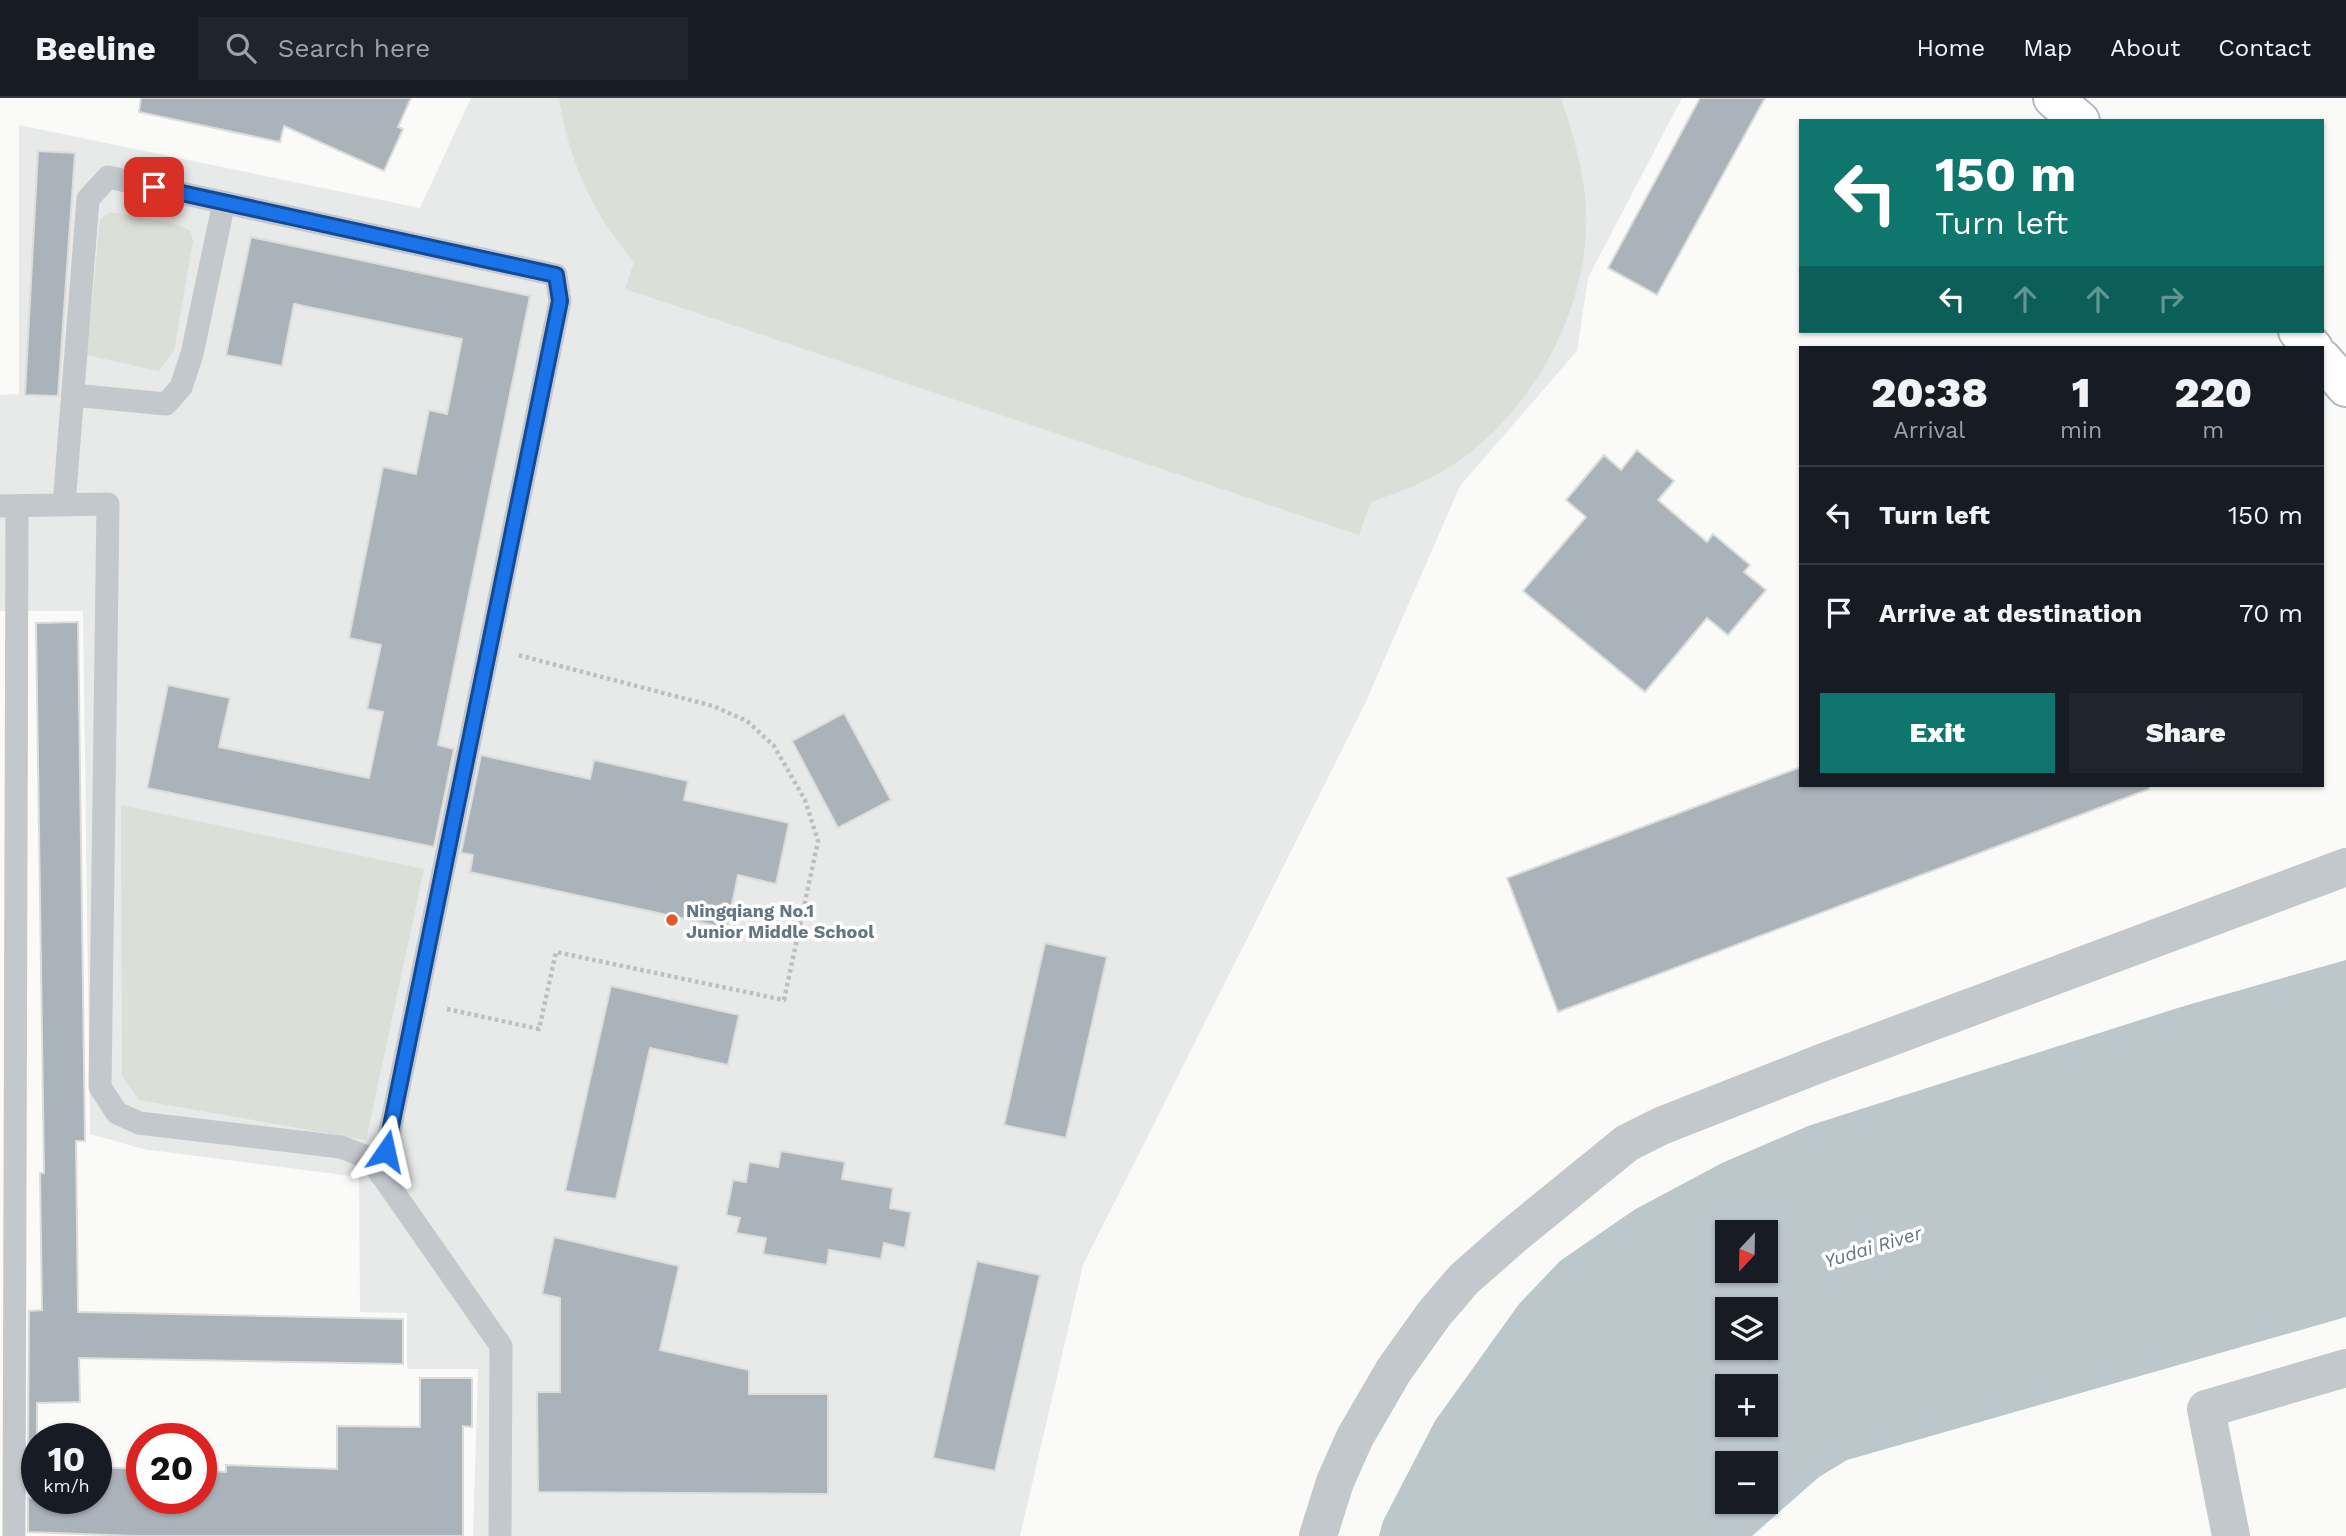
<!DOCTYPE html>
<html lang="en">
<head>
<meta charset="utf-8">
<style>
  :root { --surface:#171b24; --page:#20242c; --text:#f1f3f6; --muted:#9ea1a6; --line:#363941; --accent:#0f766e }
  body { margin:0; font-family:"Work Sans",sans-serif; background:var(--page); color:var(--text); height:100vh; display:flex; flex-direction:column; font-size:26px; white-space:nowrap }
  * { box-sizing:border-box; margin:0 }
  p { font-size:23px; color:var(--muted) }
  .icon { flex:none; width:38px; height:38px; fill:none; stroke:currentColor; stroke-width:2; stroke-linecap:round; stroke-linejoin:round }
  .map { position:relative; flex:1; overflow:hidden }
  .drawer { position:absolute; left:1799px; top:248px; width:525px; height:441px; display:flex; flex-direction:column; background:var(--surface); border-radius:0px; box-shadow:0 2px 5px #0004 }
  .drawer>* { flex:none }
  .hud { position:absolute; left:1799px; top:21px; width:525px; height:214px; border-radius:0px; box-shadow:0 2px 5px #0004; background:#0f766e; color:#fff; overflow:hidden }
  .needle { width:46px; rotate:202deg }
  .tools { position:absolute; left:1715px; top:1122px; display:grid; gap:14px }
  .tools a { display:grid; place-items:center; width:63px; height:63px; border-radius:0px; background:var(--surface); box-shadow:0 2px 5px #0004; font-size:35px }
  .speed { position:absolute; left:21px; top:1325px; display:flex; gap:14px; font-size:35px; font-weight:700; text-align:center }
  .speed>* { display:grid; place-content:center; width:91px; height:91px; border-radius:50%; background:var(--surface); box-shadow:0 2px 5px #0004; line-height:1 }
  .speed small { font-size:18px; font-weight:400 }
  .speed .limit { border:10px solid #d22; background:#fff; color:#111 }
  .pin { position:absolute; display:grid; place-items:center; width:60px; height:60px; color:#fff; margin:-30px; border-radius:14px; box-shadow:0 4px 10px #0006 }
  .me { position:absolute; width:77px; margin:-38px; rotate:11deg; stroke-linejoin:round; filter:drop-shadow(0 0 5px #0008) }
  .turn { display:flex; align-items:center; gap:24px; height:147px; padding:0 21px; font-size:32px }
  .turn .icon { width:91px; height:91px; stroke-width:2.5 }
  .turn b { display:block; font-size:49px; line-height:60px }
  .lanes { display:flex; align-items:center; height:66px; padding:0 21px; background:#0003; justify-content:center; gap:35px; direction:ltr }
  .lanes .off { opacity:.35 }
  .eta { display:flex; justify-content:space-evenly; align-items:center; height:119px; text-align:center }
  .eta b { font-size:42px; font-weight:800; line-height:49px }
  .action { display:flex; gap:14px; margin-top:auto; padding:14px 21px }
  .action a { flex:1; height:80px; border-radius:0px; background:var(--accent); color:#fff; font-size:28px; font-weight:800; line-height:80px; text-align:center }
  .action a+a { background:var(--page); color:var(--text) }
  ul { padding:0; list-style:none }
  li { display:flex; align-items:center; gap:21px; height:98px; padding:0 21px; border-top:2px solid var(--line) }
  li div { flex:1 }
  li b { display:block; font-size:26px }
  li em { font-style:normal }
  header { display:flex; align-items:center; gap:42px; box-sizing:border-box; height:98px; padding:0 35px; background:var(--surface); border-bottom:2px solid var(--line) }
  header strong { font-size:33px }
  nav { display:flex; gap:38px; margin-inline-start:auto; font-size:24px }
  .search { width:490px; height:63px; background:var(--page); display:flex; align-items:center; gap:18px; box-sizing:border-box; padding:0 24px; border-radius:0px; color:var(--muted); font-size:26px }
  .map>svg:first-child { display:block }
  .built { fill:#e8e9e9 }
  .green { fill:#dadfd7 }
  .water { fill:#bbc7cb; fill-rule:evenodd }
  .building { fill:#aab3b9; stroke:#dcdcda; stroke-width:2 }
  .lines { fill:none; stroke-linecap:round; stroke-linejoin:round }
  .secondary-casing { stroke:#b3babf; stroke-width:42 }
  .path { stroke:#bbbfc2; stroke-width:4.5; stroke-dasharray:3.5 3.5; stroke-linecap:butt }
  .service { stroke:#c3c8cc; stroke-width:23 }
  .minor { stroke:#c3c8cc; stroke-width:38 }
  .tertiary { stroke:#c3c8cc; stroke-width:38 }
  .secondary { stroke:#fff; stroke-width:38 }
  .route-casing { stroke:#114b97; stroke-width:18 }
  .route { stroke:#1a73e8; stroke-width:12 }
  .poi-dot { fill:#e4572e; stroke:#fff; stroke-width:2.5 }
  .labels { text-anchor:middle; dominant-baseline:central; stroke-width:7; stroke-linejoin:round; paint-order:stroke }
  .poi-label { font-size:18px; font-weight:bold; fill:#657683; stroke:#fff; text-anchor:start }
  .water-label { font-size:19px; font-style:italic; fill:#60757c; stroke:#fff }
</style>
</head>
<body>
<header>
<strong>Beeline</strong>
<div class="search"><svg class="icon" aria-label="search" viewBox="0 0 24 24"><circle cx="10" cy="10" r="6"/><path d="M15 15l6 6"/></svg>Search here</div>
<nav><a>Home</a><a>Map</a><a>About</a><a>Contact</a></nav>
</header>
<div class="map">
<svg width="2346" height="1438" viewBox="0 0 2346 1438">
  <rect width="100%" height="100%" fill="#fafaf8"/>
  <!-- built -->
  <path class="built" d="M471,0H1682L1588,180L1577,253L1460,388L1364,608L1083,1167L1020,1438H473L478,1271H407V1215L360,1214L359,1079L143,1051L90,1036L83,513H0V297L19,296V27L420,110Z"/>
  <!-- green -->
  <path class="green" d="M559,0H1561C1573,36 1583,70 1586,108C1592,215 1524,332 1429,381C1410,390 1389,397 1370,405L1359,437L625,191L634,164C592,114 569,64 559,0Z
    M110,114L173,125L190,132L193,143L174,253L159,273L87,257L100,121Z
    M121,707L424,771L366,1042L139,1002L122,978Z"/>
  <!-- water -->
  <path class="water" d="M2346,862V1219L1847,1362L1819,1379L1752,1438H1379L1383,1423L1435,1323L1519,1206L1560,1163L1634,1112L1722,1065L1808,1028L2184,908ZM1727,1134H1766V1172H1727ZM1727,1211H1766V1250H1727ZM1727,1288H1766V1326H1727ZM1766,1365V1404H1727V1365Z"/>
  <!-- building -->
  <path class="building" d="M141,0H411L398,29L403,31L384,73L284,28L280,44L139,14Z
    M1700,0H1765L1657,197L1608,170Z
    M38,53L75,55L58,298L25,297Z
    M251,139L530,198L438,647L454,651L434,749L147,690L168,587L230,600L219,649L369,680L383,614L367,611L381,547L349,540L383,369L416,376L429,312L447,316L462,241L294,206L282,268L226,257Z
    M1637,352L1674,383L1658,402L1707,444L1713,436L1750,467L1744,474L1766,492L1728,537L1707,520L1645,594L1523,493L1586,419L1566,402L1604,357L1621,372Z
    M78,524L85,1043H76L78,1214L403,1221V1266L79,1260L80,1304L37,1305V1360H28L29,1213L42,1212L40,1075H44L36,525Z
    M844,615L891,702L838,730L792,643Z
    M481,657L590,681L594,662L688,683L684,702L789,725L776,786L738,777L727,830L470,774L473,757L461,755Z
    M1801,669V688H2149V691L1558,914L1507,780Z
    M1045,845L1107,859L1066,1040L1004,1027Z
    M611,888L739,917L728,967L650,950L616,1101L565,1093Z
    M781,1053L845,1064L842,1081L893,1090L890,1110L911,1114L905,1150L884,1145L881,1161L829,1152L827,1167L763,1156L766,1140L736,1135L740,1120L726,1117L733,1082L746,1084L749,1064L778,1069Z
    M554,1139L679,1168L660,1252L749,1272V1296H828V1396L538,1394L537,1294H560V1200L542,1196Z
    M977,1163L1040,1177L995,1373L933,1360Z
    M420,1280H472V1329L463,1328V1438H136L28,1434V1400H96V1369L142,1371V1400H201V1373L226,1374V1367L337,1371V1328L420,1329Z"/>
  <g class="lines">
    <defs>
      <path id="secondary" d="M2053,0L2080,23
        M2298,233L2313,250
        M2322,261L2346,289"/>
    </defs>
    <!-- secondary casing -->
    <use href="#secondary" class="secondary-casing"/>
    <!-- path -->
    <path class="path" d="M447,911L539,931L556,854L784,902L818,743L805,702L774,648L747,623L713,608L518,557"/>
    <!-- service -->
    <path class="service" d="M73,297L166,306L181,289L192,256L224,104
      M64,407L88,101L108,79L556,177L560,203L381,1077
      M0,408L108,406L100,989L117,1015L139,1025L341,1049L364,1058L374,1066L501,1248L500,1438
      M14,1438L17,409"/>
    <!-- minor -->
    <path class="minor" d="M2231,1438L2206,1311L2346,1270"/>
    <!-- tertiary -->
    <path class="tertiary" d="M1318,1438L1335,1384L1355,1339L1394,1272L1434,1216L1464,1181L1514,1137L1627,1045L1661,1028L1824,964L2346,769"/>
    <!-- secondary -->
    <use href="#secondary" class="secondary"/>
  </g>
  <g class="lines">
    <defs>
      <path id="route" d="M154,89L556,177L560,203L386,1053"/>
    </defs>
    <!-- route casing -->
    <use href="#route" class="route-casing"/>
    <!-- route -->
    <use href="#route" class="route"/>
  </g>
  <!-- markers -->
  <circle class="poi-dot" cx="672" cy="822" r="7"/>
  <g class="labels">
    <!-- poi labels -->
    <g class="poi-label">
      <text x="686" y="812">Ningqiang No.1<tspan x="686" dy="21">Junior Middle School</tspan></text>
    </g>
    <!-- water labels -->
    <g class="water-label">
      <text transform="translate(1873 1149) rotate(-17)">Yudai River</text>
    </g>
  </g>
</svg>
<div class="tools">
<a><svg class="needle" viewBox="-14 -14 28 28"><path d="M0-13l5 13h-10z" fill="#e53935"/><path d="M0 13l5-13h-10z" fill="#9ea1a6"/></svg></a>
<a><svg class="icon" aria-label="layers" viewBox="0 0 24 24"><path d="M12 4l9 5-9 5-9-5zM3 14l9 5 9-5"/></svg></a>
<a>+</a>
<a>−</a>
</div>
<div class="speed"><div>10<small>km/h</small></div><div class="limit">20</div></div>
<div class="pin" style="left:154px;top:89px;background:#d93025"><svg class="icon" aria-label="arrive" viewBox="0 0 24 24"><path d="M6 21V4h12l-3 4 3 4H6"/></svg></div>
<svg class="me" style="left:386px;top:1053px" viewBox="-20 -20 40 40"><path d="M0-17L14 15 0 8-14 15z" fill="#1a73e8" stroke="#fff" stroke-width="4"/></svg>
<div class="hud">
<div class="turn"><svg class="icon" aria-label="left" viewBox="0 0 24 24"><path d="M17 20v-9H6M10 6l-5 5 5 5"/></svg><div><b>150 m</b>Turn left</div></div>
<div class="lanes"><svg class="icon" aria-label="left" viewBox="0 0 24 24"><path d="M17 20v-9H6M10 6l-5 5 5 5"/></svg><svg class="icon off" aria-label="ahead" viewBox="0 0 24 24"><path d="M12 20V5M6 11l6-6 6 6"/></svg><svg class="icon off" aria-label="ahead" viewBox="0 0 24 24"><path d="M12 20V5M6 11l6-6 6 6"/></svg><svg class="icon off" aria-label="right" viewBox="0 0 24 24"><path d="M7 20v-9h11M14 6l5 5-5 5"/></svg></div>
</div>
<section class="drawer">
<div class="eta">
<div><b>20:38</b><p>Arrival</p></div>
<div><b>1</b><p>min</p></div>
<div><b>220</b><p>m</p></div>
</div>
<ul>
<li><svg class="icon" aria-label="left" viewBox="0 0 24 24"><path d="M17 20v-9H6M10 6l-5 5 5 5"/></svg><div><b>Turn left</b></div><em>150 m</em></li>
<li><svg class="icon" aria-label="arrive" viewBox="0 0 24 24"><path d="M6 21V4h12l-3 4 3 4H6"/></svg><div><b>Arrive at destination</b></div><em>70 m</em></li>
</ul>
<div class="action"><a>Exit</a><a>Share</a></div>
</section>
</div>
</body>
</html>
